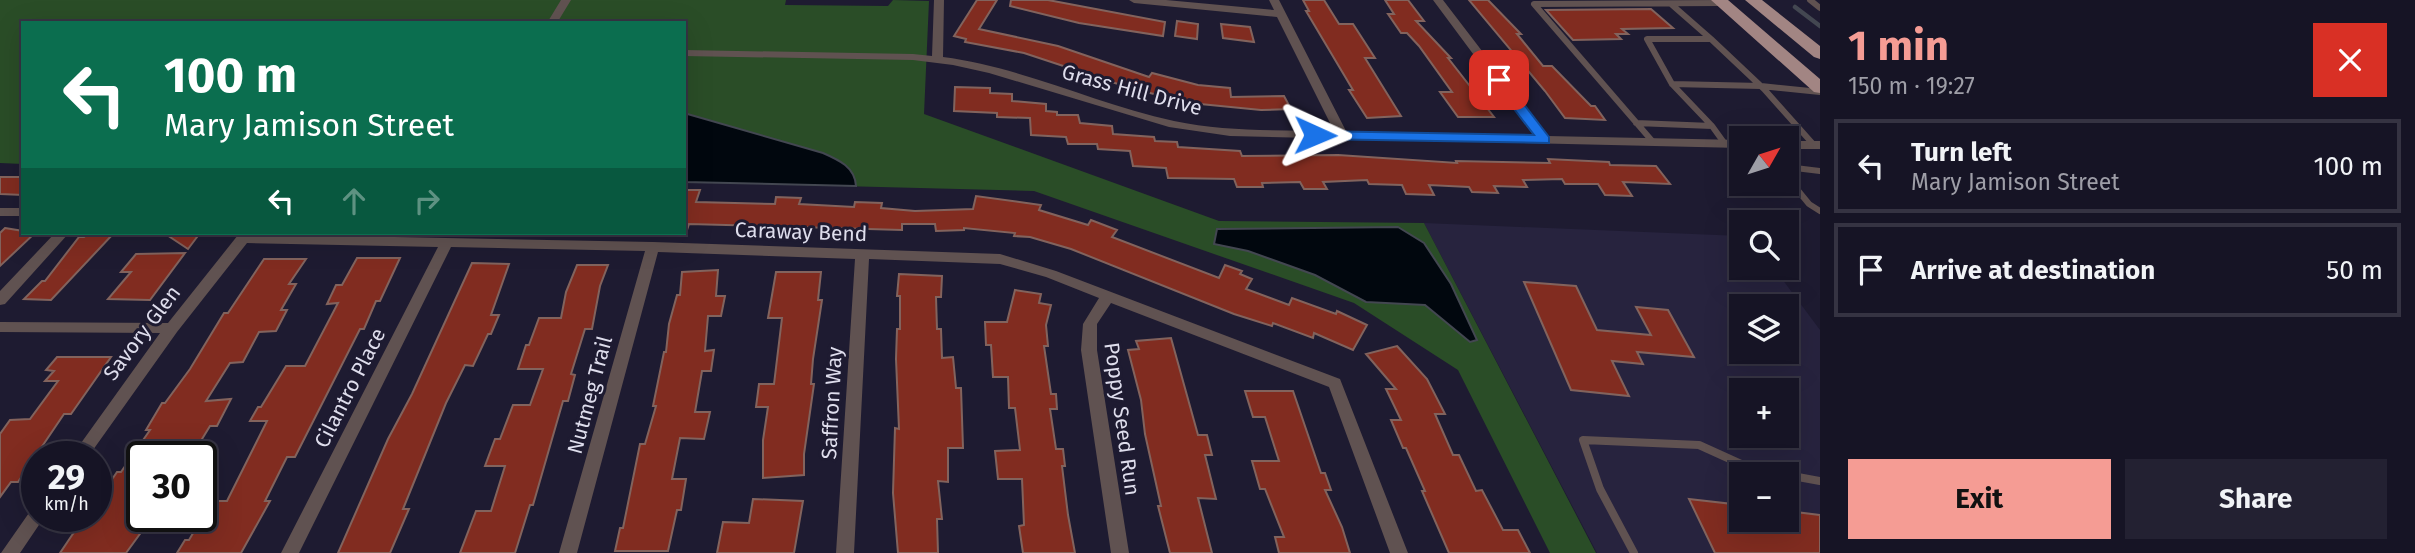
<!DOCTYPE html>
<html lang="en">
<head>
<meta charset="utf-8">
<style>
  :root { --surface:#161425; --page:#232132; --text:#f1f3f6; --muted:#9e9ea7; --line:#353342; --accent:#f59c94 }
  body { margin:0; font-family:"Fira Sans",sans-serif; background:var(--page); color:var(--text); height:100vh; display:flex; flex-direction:column; font-size:26px; white-space:nowrap }
  * { box-sizing:border-box; margin:0 }
  p { font-size:23px; color:var(--muted) }
  .icon { flex:none; width:38px; height:38px; fill:none; stroke:currentColor; stroke-width:2; stroke-linecap:round; stroke-linejoin:round }
  .map { position:relative; flex:1; overflow:hidden }
  .details { display:flex; flex-direction:column; background:var(--surface); width:595px }
  .details>* { flex:none }
  .guide { position:absolute; left:21px; top:21px; width:665px; height:214px; border-radius:0px; box-shadow:0 7px 28px #0002,0 0 0 2px var(--line); background:#0b6e4f; color:#fff; overflow:hidden }
  .needle { width:46px; rotate:51deg }
  .controls { position:absolute; left:1729px; top:126px; display:grid; gap:14px }
  .controls a { display:grid; place-items:center; width:70px; height:70px; border-radius:0px; background:var(--surface); box-shadow:0 7px 28px #0002,0 0 0 2px var(--line); font-size:35px }
  .speed { position:absolute; left:21px; top:441px; display:flex; gap:14px; font-size:35px; font-weight:700; text-align:center }
  .speed>* { display:grid; place-content:center; width:91px; height:91px; border-radius:50%; background:var(--surface); box-shadow:0 7px 28px #0002,0 0 0 2px var(--line); line-height:1 }
  .speed small { font-size:18px; font-weight:400 }
  .speed .limit { border:4px solid #111; border-radius:10px; background:#fff; color:#111 }
  .pin { position:absolute; display:grid; place-items:center; width:60px; height:60px; color:#fff; margin:-30px; border-radius:14px; box-shadow:0 4px 10px #0006 }
  .me { position:absolute; width:77px; margin:-38px; rotate:91deg; stroke-linejoin:round; filter:drop-shadow(0 0 5px #0008) }
  .turn { display:flex; align-items:center; gap:24px; height:147px; padding:0 28px; font-size:32px }
  .turn .icon { width:91px; height:91px; stroke-width:2.5 }
  .turn b { display:block; font-size:49px; line-height:60px }
  .lanes { display:flex; align-items:center; height:66px; padding:0 28px; background:#0003; justify-content:center; gap:35px; direction:ltr }
  .lanes .off { opacity:.35 }
  .round { display:grid; place-items:center; flex:none; width:74px; height:74px; border-radius:0px; background:var(--page) }
  .head { display:flex; align-items:center; justify-content:space-between; height:119px; padding:0 28px }
  h1 { font-size:42px; font-weight:700; line-height:52px; color:var(--accent) }
  .primary-button { display:flex; gap:14px; margin-top:auto; padding:14px 28px }
  .primary-button a { flex:1; height:80px; border-radius:0px; background:var(--accent); color:#111; font-size:28px; font-weight:700; line-height:80px; text-align:center }
  .primary-button a+a { background:var(--page); color:var(--text) }
  ul { padding:0; list-style:none }
  li { display:flex; align-items:center; gap:21px; height:94px; margin:0 14px 10px; padding:0 14px; border:4px solid var(--line); border-radius:0px }
  li div { flex:1 }
  li b { display:block; font-size:26px }
  li em { font-style:normal }
  main { display:flex; flex:1; min-height:0 }
  .map>svg:first-child { display:block }
  .built { fill:#27233e; fill-rule:evenodd }
  .green { fill:#2a4d27 }
  .water { fill:#01070e; stroke:#434751; stroke-width:2 }
  .lines { fill:none; stroke-linecap:round; stroke-linejoin:round }
  .stream { stroke:#434751; stroke-width:4.5 }
  .building { fill:#812c20; stroke:#82635d; stroke-width:2 }
  .lane-far1 { stroke:#605251; stroke-width:6 }
  .lane { stroke:#605251; stroke-width:8 }
  .street { fill:#605251; fill-rule:evenodd }
  .primary { fill:#a28583; fill-rule:evenodd }
  .route { fill:#1a73e8; stroke:#114b97; stroke-width:2 }
  .labels { text-anchor:middle; dominant-baseline:central; stroke-width:6; stroke-linejoin:round; paint-order:stroke }
  .street-label { font-size:21px; fill:#deddec; stroke:#1e1b31 }
</style>
</head>
<body>
<main>
<div class="map">
<svg width="1820" height="553" viewBox="0 0 1820 553">
  <rect width="100%" height="100%" fill="#1e1b31"/>
  <!-- built -->
  <path class="built" d="M1424,223L1741,236V268H1774L1820,330V553H1597ZM1741,306H1787V352H1741ZM1741,390H1787V436H1741ZM1741,474H1787V520H1741Z"/>
  <!-- green -->
  <path class="green" d="M0,0H786L785,5L888,6L893,0L929,1L924,114L1219,221L1424,223L1596,553H1550L1458,370L1354,303L1034,191L684,182V23H23V164L0,163Z"/>
  <!-- water -->
  <path class="water" d="M684,113L823,153C839,160 855,167 856,186L684,182Z
    M1398,227L1424,243L1451,284L1477,340L1470,342L1425,305L1366,302L1315,275L1248,251L1214,244L1217,229Z"/>
  <g class="lines">
    <!-- stream -->
    <path class="stream" d="M1795,7L1820,26"/>
  </g>
  <!-- building -->
  <path class="building" d="M977,0H997L979,29L1058,46L1149,77L1152,73L1198,85L1230,88L1231,97L1284,96L1291,109L1261,110L1190,103L1130,88L1024,53L965,42L966,39L954,36Z
    M1011,0H1048L1165,22L1163,36L1079,23L1010,6Z
    M1303,0H1324L1339,24H1353L1375,58H1365L1401,116L1367,118L1349,90H1353L1306,11H1309Z
    M1385,0H1408L1424,21H1416L1451,58H1448L1494,117H1458L1440,92H1452L1419,46L1407,33H1401L1388,14H1394Z
    M1469,0H1488L1521,34H1517L1543,66H1552L1591,106H1595L1605,120L1565,118L1545,91Z
    M1651,9L1673,28L1622,29L1628,34H1616L1621,39L1573,40L1546,10Z
    M1177,21L1198,24L1197,39L1175,36Z
    M1221,24L1250,27L1254,42L1223,38Z
    M955,87L990,88V93L1012,94V101L1046,104V111L1057,112V115H1078L1080,123L1112,126L1113,134L1154,137L1155,141L1177,142L1178,147L1240,151L1242,156L1338,155L1457,163L1456,161L1550,163L1548,159L1609,162L1610,165L1656,166L1670,184L1623,182L1632,196L1605,195L1598,184H1565L1562,179L1523,180L1527,187L1494,186L1498,193L1472,192L1469,187L1429,185L1434,195L1406,194L1402,185L1369,184L1367,180L1323,182L1327,189H1304L1300,182L1262,183L1263,187H1237L1234,179L1168,178L1166,168L1133,166L1130,151L1098,149L1097,144H1068L1066,137L1031,135L1030,118L997,117V113L954,111Z
    M0,177H23V195L0,194Z
    M684,190H700L696,202L775,204L776,197L801,198L799,204L854,207L855,202L882,203L881,208L915,211L973,209L976,196L1041,205L1039,210L1088,225L1091,220L1117,230L1112,237L1219,278L1225,265L1242,271L1240,274L1252,279L1246,289L1289,305L1292,298L1336,314L1337,311L1367,325L1353,350L1314,333L1313,338L1273,323L1272,326L1234,314L1071,249L1030,237L1014,236L1015,233L964,228V230L936,231L935,224H902V230L689,224L687,230L684,229Z
    M5,228L35,233L0,266V233Z
    M89,233H114L51,300L24,299L42,281H45L79,237H84Z
    M164,233H200L188,249Z
    M185,253L150,300L108,299L131,272H121L136,254Z
    M357,258H400L380,301H376L364,329H360L295,457H287L265,501H270L241,553H177L185,540H189L212,501H227L267,421H250L258,407H261L286,366H305L338,303L327,304L336,285H342Z
    M264,259H306L289,284H296L281,310H287L276,331L259,332L243,362L230,363L206,401L231,399L217,426H210L191,457H142V516H153L126,553H60L85,516H96V503L117,472H121L150,430H146L162,403H165L190,369L224,313H228Z
    M472,263L509,264L491,315H499L491,334H488L473,366L465,365L446,403L403,509H409L390,553H338L388,439L412,394Z
    M577,265H608L600,286L592,329H585L571,374L575,375L568,401H563L533,505H530L515,553H460L476,511H491L505,466H485L495,439H500L513,405H530L543,369H518L526,345H529L539,318H561L566,292Z
    M718,270L716,296H725L721,316H708L705,351L714,350L711,371H702L695,412H710L704,439L680,438L672,479H686L681,510H677L668,551H615L620,528H623L640,444H645L656,406H653L664,352H666L669,324L677,295H680L682,272Z
    M776,272H821L818,300H822L813,359L811,384H814L804,454V475L763,478V440L768,407H756L759,384H774L782,318H768Z
    M899,274L942,276L941,297H936L937,329H941L942,358L953,357L956,388H961L963,448H948V482L938,481L942,519H937L938,553H898L893,493L895,428L899,429L896,359L897,329H900V296H897Z
    M1524,282L1576,286L1597,330L1651,335L1636,307L1668,310L1694,357L1637,352L1643,364L1612,361L1629,396L1571,390Z
    M1015,290L1041,294L1039,303L1051,305L1046,325L1048,346H1044L1051,394H1056L1057,409H1050L1056,449H1063L1065,466H1062L1068,515L1075,553H1023L1019,526L1024,525L1022,479H998L995,451L1020,450L1015,408H1009L1008,377H993L991,345H986L985,322H1007Z
    M1171,338L1198,435H1207L1212,455H1205L1216,499L1198,498L1212,553H1170L1158,506H1161L1145,434L1141,400L1128,350L1139,349L1136,341Z
    M1397,346L1427,379L1445,414H1435L1453,455H1459L1476,491L1482,490L1503,530H1518L1530,553H1449L1422,491H1425L1406,448H1403L1391,420H1401L1386,389H1396L1366,354Z
    M57,357H111L71,414H64L18,482H11L0,497V434L10,420L30,419L58,381H45L54,371L46,370Z
    M1245,391H1293L1321,473H1325L1331,490H1325L1342,527L1350,553H1279L1275,537H1284L1265,489H1260L1252,461H1279L1265,417H1253Z
    M753,499L803,501L794,553H717L723,522L749,523Z
    M1689,499L1741,505V520H1787V511L1820,515V553H1715Z"/>
  <g class="lines">
    <!-- lane-far1 -->
    <path class="lane-far1" d="M1810,0L1820,8
      M1711,39L1764,89L1813,144
      M1672,84L1761,86L1820,92
      M1636,123L1712,126L1672,84L1647,39H1711L1671,4
      M1712,126L1725,144
      M1653,142L1534,4L1722,3
      M1787,167L1820,171
      M1787,177L1809,204L1820,211"/>
    <!-- lane -->
    <path class="lane" d="M1787,475L1820,481
      M1634,553L1600,489L1583,440L1699,445L1752,469L1782,474"/>
    <!-- street -->
    <path class="street" d="M561,0H571L557,23H547Z
      M934,0H944L943,57C1022,67 1096,104 1174,121C1226,132 1281,130 1334,131L1277,17L1134,3L1129,0H1166L1274,10L1269,0H1279L1346,131L1534,136L1433,0H1443L1547,136L1741,140V148L1230,136L1169,127L989,73L953,65L913,60L684,56V50L913,54L932,56Z
      M1787,141H1820V149H1787Z
      M0,208H23V216H0Z
      M55,233H69L5,304L0,305V291Z
      M243,234L653,242L1000,254L1056,271L1340,379L1408,553H1390L1329,387L1111,303L1097,324V350L1129,553H1111L1081,350L1083,324L1099,298L1046,277L1000,264L869,259L854,553H836L855,259L658,252L577,553H559L645,251L451,247L299,553H281L438,247L247,243L177,332L88,457H71L160,333L0,332V322L168,323L238,235Z
      M37,508V516H45L20,553H1L31,510Z"/>
    <!-- primary -->
    <path class="primary" d="M1711,0H1728L1820,79V93L1814,92Z
      M1745,0H1762L1820,46V59L1814,57Z"/>
  </g>
  <!-- route -->
  <path class="route" d="M1499,76L1503,77L1549,137V143L1315,139L1308,135L1315,131L1534,135L1492,80Z"/>
  <g class="labels">
    <!-- street labels -->
    <g class="street-label">
      <text transform="translate(1132 90) rotate(15)">Grass Hill Drive</text>
      <text transform="translate(801 232) rotate(2)">Caraway Bend</text>
      <text transform="translate(142 333) rotate(-53)">Savory Glen</text>
      <text transform="translate(350 388) rotate(-63)">Cilantro Place</text>
      <text transform="translate(590 395) rotate(-75)">Nutmeg Trail</text>
      <text transform="translate(832 403) rotate(-87)">Saffron Way</text>
      <text transform="translate(1122 419) rotate(82)">Poppy Seed Run</text>
    </g>
  </g>
</svg>
<div class="controls">
<a><svg class="needle" viewBox="-14 -14 28 28"><path d="M0-13l5 13h-10z" fill="#e53935"/><path d="M0 13l5-13h-10z" fill="#9e9ea7"/></svg></a>
<a><svg class="icon" aria-label="search" viewBox="0 0 24 24"><circle cx="10" cy="10" r="6"/><path d="M15 15l6 6"/></svg></a>
<a><svg class="icon" aria-label="layers" viewBox="0 0 24 24"><path d="M12 4l9 5-9 5-9-5zM3 14l9 5 9-5"/></svg></a>
<a>+</a>
<a>−</a>
</div>
<div class="speed"><div>29<small>km/h</small></div><div class="limit">30</div></div>
<div class="pin" style="left:1499px;top:80px;background:#d93025"><svg class="icon" aria-label="arrive" viewBox="0 0 24 24"><path d="M6 21V4h12l-3 4 3 4H6"/></svg></div>
<svg class="me" style="left:1315px;top:135px" viewBox="-20 -20 40 40"><path d="M0-17L14 15 0 8-14 15z" fill="#1a73e8" stroke="#fff" stroke-width="4"/></svg>
<div class="guide">
<div class="turn"><svg class="icon" aria-label="left" viewBox="0 0 24 24"><path d="M17 20v-9H6M10 6l-5 5 5 5"/></svg><div><b>100 m</b>Mary Jamison Street</div></div>
<div class="lanes"><svg class="icon" aria-label="left" viewBox="0 0 24 24"><path d="M17 20v-9H6M10 6l-5 5 5 5"/></svg><svg class="icon off" aria-label="ahead" viewBox="0 0 24 24"><path d="M12 20V5M6 11l6-6 6 6"/></svg><svg class="icon off" aria-label="right" viewBox="0 0 24 24"><path d="M7 20v-9h11M14 6l5 5-5 5"/></svg></div>
</div>
</div>
<section class="details">
<div class="head"><div><h1>1 min</h1><p>150 m · 19:27</p></div><a class="round" style="background:#d93025;color:#fff"><svg class="icon" aria-label="close" viewBox="0 0 24 24"><path d="M6 6l12 12M18 6L6 18"/></svg></a></div>
<ul>
<li><svg class="icon" aria-label="left" viewBox="0 0 24 24"><path d="M17 20v-9H6M10 6l-5 5 5 5"/></svg><div><b>Turn left</b><p>Mary Jamison Street</p></div><em>100 m</em></li>
<li><svg class="icon" aria-label="arrive" viewBox="0 0 24 24"><path d="M6 21V4h12l-3 4 3 4H6"/></svg><div><b>Arrive at destination</b></div><em>50 m</em></li>
</ul>
<div class="primary-button"><a>Exit</a><a>Share</a></div>
</section>
</main>
</body>
</html>
